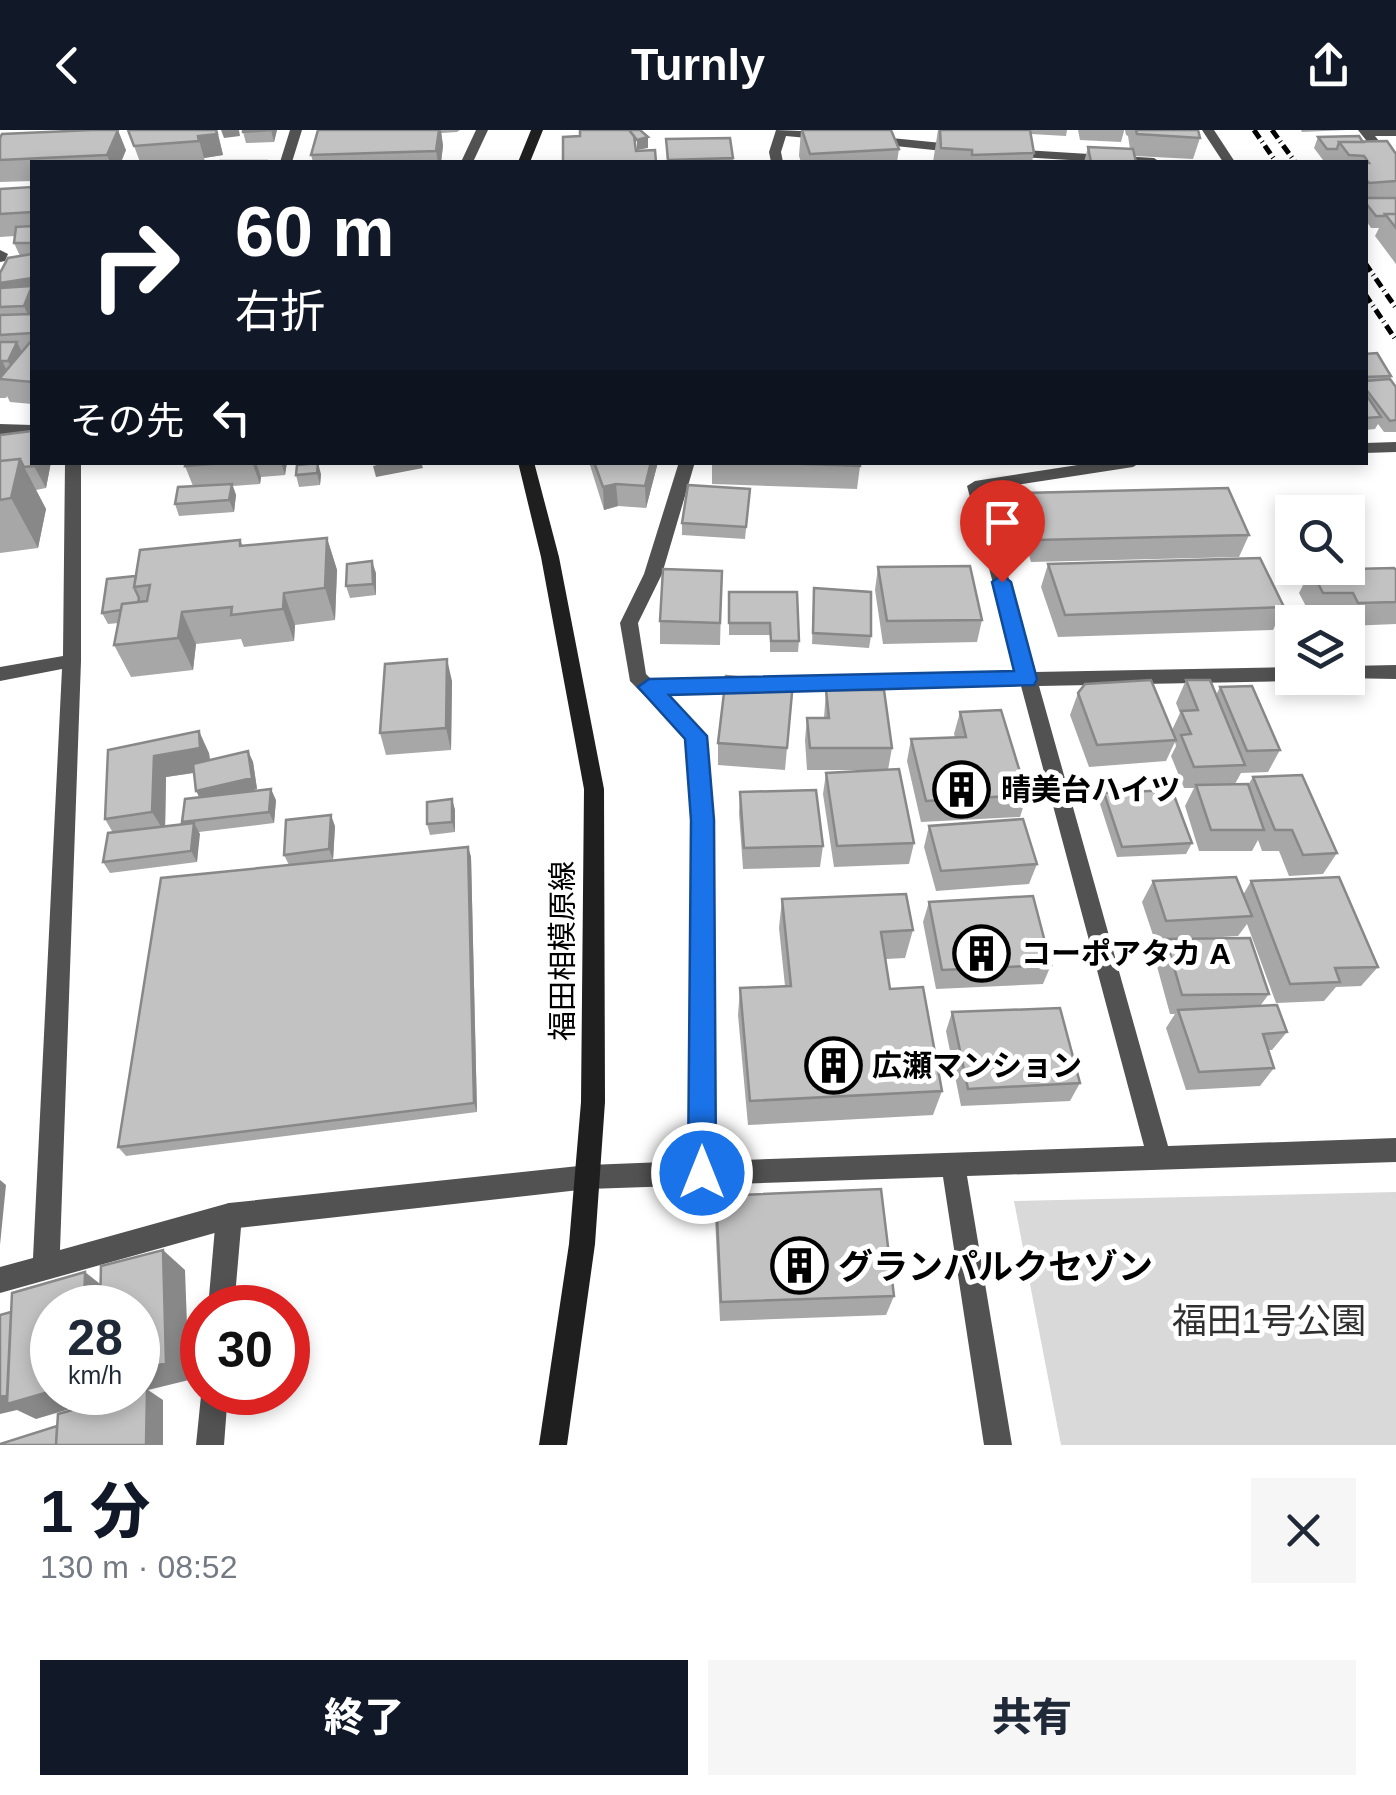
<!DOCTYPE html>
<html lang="ja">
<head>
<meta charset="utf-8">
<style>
  :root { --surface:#fff; --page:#f6f6f7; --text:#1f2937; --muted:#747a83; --accent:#111827 }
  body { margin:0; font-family:Helvetica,"Noto Sans JP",sans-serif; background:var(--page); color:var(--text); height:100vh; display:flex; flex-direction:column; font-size:38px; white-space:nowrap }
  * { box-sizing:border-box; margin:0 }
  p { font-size:32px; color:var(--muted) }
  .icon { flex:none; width:55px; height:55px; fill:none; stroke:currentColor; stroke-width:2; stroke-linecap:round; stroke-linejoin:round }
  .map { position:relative; height:1315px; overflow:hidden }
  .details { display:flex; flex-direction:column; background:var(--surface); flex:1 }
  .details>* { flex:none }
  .top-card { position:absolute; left:30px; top:30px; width:1338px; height:305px; border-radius:0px; box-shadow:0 5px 15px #0003; background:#111827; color:#fff; overflow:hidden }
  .tools { position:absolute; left:1275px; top:365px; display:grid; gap:20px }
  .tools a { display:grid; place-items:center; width:90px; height:90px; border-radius:0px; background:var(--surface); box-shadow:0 5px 15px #0003; font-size:50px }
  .speed { position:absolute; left:30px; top:1155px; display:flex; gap:20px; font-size:50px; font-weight:700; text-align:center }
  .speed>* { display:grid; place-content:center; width:130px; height:130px; border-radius:50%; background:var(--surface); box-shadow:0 5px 15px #0003; line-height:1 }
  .speed small { font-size:25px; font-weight:400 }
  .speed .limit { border:15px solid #d22; background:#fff; color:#111 }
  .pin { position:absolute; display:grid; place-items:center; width:85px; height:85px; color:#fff; margin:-102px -42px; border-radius:50% 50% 50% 0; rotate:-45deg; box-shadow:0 0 10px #0007 }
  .pin .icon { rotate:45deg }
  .me { position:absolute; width:110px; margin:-55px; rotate:0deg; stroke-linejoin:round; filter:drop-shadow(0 0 8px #0008) }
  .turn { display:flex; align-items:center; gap:35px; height:210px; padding:0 40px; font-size:45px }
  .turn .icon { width:130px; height:130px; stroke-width:2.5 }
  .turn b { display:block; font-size:70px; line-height:85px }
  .then { display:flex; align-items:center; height:95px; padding:0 40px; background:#0003; gap:20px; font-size:38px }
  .round { display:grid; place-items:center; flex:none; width:105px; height:105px; border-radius:0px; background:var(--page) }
  .headline { display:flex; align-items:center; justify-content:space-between; height:170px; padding:0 40px }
  h1 { font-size:60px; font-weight:800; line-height:75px; color:var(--accent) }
  .primary-button { display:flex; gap:20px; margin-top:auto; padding:20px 40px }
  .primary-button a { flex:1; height:115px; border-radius:0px; background:var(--accent); color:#fff; font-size:40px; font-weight:800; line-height:115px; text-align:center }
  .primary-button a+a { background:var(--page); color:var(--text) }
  header { display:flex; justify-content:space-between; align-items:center; height:130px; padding:0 40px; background:var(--accent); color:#fff; font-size:45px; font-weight:800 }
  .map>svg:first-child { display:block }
  .green { fill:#d9d9d9 }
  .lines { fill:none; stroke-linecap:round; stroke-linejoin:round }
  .lane { fill:#525252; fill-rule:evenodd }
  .street { fill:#525252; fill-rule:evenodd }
  .secondary { fill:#1f1f1f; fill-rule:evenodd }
  .rail { stroke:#000; stroke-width:5; stroke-dasharray:10 4 1 4; stroke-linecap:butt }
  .wall { fill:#a7a7a7; fill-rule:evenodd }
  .shaded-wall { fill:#888 }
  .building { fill:#c2c2c2; stroke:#888; stroke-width:2.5 }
  .route { fill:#1a73e8; stroke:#114b97; stroke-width:2.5 }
  .labels { text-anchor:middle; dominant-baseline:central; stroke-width:10; stroke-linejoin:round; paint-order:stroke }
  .poi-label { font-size:30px; font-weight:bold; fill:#000; stroke:#fff; text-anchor:start }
  .street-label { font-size:30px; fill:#000; stroke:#fff }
  .near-poi-label { font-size:35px; font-weight:bold; fill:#000; stroke:#fff; text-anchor:start }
  .near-park-label { font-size:35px; fill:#303030; stroke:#fff }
</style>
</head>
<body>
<header><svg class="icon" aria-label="back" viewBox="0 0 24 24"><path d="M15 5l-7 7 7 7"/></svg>Turnly<svg class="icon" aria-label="share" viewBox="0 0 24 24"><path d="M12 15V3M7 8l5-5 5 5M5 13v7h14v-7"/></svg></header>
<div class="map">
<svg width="1396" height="1315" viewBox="0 0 1396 1315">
  <rect width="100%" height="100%" fill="#fff"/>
  <!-- green -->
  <path class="green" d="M1396,1062V1315H1061L1014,1071Z"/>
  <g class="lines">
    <!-- lane -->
    <path class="lane" d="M476,0H488L473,32H461Z
      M1358,0H1396V6H1375L1396,32V44L1392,43Z
      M0,120L8,124L5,131L0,132Z
      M229,1073L238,1077L242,1086L234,1178H208L216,1086L220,1077Z
      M202,1256V1262H228L224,1315H196Z"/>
    <!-- street -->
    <path class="street" d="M290,0H302L292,32H280Z
      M776,0L828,2L834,6L828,10L786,6L781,22L783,32H771L769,22Z
      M1202,0H1214L1235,32H1223Z
      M871,6L962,15L968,19L962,23L867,13L865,10Z
      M1006,19L1154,28L1160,32H1103L1002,26V20Z
      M0,294L32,295V305L0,304Z
      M1396,312V322L1365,323V313Z
      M65,332H81V531L60,1120L229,1073L588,1035L690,1031L692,690L686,608L630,551L620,493L644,444L679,332H695L662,444L638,493L646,544L652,550L1017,543L967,356L975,351L1097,332H1141L1133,337L984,360L1035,542L1292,537V548H1299L1292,551L1039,556L1168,1016L1396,1008V1032L967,1046L1012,1315H984L943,1047L588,1059L229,1099L0,1163V1137L33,1128L62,539L0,551V537L63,526ZM1021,556L1144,1016L714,1031L712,690L706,606L666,564Z
      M1396,535V549L1341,548H1348V536Z"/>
    <!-- secondary -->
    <path class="secondary" d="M531,0H543L530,32H518Z
      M518,332H534L559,427L604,659L605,972L595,1114L567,1315H539L569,1114L581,972L584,659L541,427Z"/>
    <!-- rail -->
    <path class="rail" d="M1254,0L1276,32
      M1272,0L1295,32
      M1365,133L1396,178
      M1365,164L1396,210"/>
  </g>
  <!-- wall -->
  <path class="wall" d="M128,0H217L223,25L204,28L205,32H140Z
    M277,0L274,12L246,13L243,2Z
    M318,0H460L457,2L441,3L443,16L441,32H313L311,25Z
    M801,0H891L899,19L897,32H801L799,26Z
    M938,0H1067L1066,6L1031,4L1034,23L1032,32H933Z
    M1078,0H1124V1L1121,12L1080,10Z
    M1125,0H1198L1200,8L1193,29L1135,26L1136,32H1084L1088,17L1130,19L1128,6L1126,5Z
    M1301,0H1347L1302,2Z
    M1318,7L1363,12L1396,24V134L1375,106L1379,98H1371L1365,89V32H1331L1332,30H1323L1314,18Z
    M0,8L126,20L121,32H32V51L0,52Z
    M666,9L733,28V32H667Z
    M32,57V274L10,272L7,266L6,268H0V143L20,126L14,113L15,106L0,107V59Z
    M1365,224L1391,246L1390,249L1396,257V302H1384L1378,294L1375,299L1365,300Z
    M0,305L51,332L46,358L36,360L46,379L38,418L0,423Z
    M186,332H287L285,345L261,347L260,354L233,356L236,365L234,382L179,386L175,374L193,356L185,336Z
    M589,332H658L646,378L618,376L604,380Z
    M712,332H860V336L857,359L712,354Z
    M869,332H920V335H870Z
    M297,335L321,344L320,355L299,357L296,345Z
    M750,359L745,409L682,405V393Z
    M1023,363L1249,405L1239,427L1031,432L1018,386Z
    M327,408L337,440L335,490L295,495L294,511L244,517L241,509L196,514L193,540L131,547L114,515L119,493L108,494L102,483L136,446L240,410L243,416Z
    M1048,434L1284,477L1273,500L1058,507L1041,457Z
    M878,437L982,490L977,512L883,514L875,460Z
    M1311,440H1396V494L1348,496V492H1344L1340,485L1311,486L1299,463Z
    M722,441L720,515L660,514V491Z
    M376,443V465L350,468L346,456Z
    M814,458L871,506L869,518L812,514Z
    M729,462L799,511L798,522H770V505H729Z
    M1186,550L1216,565L1220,557L1280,620L1268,642L1241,643L1235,654L1248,655L1253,647L1337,723L1323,744L1289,746L1279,721H1262L1258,710L1252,721H1199L1185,676L1194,658H1184L1171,626L1176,616L1175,612L1166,631L1089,637L1070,585L1078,563L1172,600L1180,583L1176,573Z
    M452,551L451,620L386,625L380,603Z
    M793,552L785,640L718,635V613Z
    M826,560L892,618L888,640L914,713L909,734L834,737L823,664L826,643L884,640H807L805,610L807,588H824Z
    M960,582L1027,665L1020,687L921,692L907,631L911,609L955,608L954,604Z
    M108,620L209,623L210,630L248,621L253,632L257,659L242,663L276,670L274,693L199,702L197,732L110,743L103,732L113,703L105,689ZM194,643L199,668L182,692L183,694L165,696L166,647Z
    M740,662L823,716L820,737L743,739L739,683Z
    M1104,663L1192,713L1186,724L1117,727L1100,674Z
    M452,669L455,680V702L430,705L427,694Z
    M335,696L333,730L298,734L468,717L471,727L477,982L126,1026L118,1017L289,735L284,725Z
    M929,696L1037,734L1029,754L936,761L924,717Z
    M1153,751L1243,765L1251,751L1378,837L1361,856L1336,857L1324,871L1276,873L1247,794L1238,806L1190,809L1269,864L1260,876L1287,902L1272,920H1268L1274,938L1260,956L1186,960L1166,898L1175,884H1170L1155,829L1165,810L1155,811L1142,772Z
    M782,769L913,800L905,828L886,829L890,859L942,961L933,985L748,995L738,885L740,858L785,856L779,798Z
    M929,772L1051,835L1043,854L936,859L923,792Z
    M952,882L1080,953L1070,971L961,976L946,901Z
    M716,1066L894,1166L886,1185L720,1191L715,1088Z"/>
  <!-- shaded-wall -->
  <path class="shaded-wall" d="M118,0L126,20L121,32H110L107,25Z
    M217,0L223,25L204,28L205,32L198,6Z
    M221,0H239L240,6L224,8Z
    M271,0H277L274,12Z
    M439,0H441L443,16L441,32H438L436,21Z
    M648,7V18L637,20V10Z
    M32,148V194L24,176L0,166V153Z
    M17,212L28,234L18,251L8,231Z
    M2,231L12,250L0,249V235Z
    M20,329L46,379L38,418L11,368Z
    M35,332H51L46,358L34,336Z
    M252,332H256L261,347L260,354Z
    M281,332H287L285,345Z
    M389,332H421L423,338L376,347L373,336Z
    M651,332H658L646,378L645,356Z
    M318,333L321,344L320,355L317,343Z
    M232,354L236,365L234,382L229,370Z
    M616,354L618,376L604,380L603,357Z
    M327,408L337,440L335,490L325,458Z
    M372,431L376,443V465L373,454Z
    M284,463L295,495L294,511L283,479Z
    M182,482L196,514L193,540L178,508Z
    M447,529L452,551L451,620L446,598Z
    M199,601L209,623L211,640L166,647L165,703L152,682L154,626Z
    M248,621L253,632L257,659L202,672L196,661Z
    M271,659L276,670L274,693L269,682Z
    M452,669L455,680V702L452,692Z
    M331,685L335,696L333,730L329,719Z
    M194,693L200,704L197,732L191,721Z
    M468,717L471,727L477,982L474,973Z
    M0,1050L6,1055L0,1115Z
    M163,1120L185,1140L189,1250L148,1260L163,1270V1315H146L125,1267L118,1262H138V1241Z
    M85,1142L109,1161V1178H84Z
    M52,1261V1262H110V1267L36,1289L17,1280L0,1284V1267L10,1265Z"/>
  <!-- building -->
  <path class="building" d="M92,0H118L107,25L0,30V8L2,4Z
    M128,0H216L217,4L198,6L199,11L134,16Z
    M243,0H271L243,2Z
    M318,0H439L436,21L311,25Z
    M580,0H629L634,6L636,21L655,20L656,32H563V7L580,6Z
    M629,0H640L648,7L637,10Z
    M802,0H891L899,19L810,24Z
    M940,0H1030L1034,23L972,25V20L941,18Z
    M1136,0H1198L1200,8L1137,4Z
    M1359,6L1363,12H1339L1337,19H1327L1318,7Z
    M730,8L733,28L668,30L666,9Z
    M1387,11L1396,24V51L1369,53L1365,48V33H1369L1364,26L1349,25L1339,12Z
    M1088,17L1133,19L1136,32H1091Z
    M220,31H265L264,32H219Z
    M32,57V82L0,84V59Z
    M1365,68H1396V84H1385L1384,86H1376L1365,72Z
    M1385,84H1396V98Z
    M32,96V113H14L16,97Z
    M32,124V148L0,153V143L8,128Z
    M32,156L24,176L0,177V158Z
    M32,184V203L0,205V185Z
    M32,210V252L0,249V248Z
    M0,212H17L8,231H2L0,235Z
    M1377,223L1391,246L1365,247V224Z
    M1390,249L1396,257V290L1390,291L1365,258V251Z
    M1365,263L1381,287L1365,288Z
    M32,301V332H35L34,336L24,337L20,329L0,331V305Z
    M20,329L11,368L0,370V331Z
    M186,332H236L185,336Z
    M594,332H651L645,356L616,354L603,357Z
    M744,332H860V336Z
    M318,333L317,343L296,345L297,335Z
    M232,354L229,370L175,374L178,357Z
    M688,355L750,359L746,397L682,393Z
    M1228,358L1249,405L1037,410L1023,363Z
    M327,408L325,458L284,463L283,479L231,485L232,477L182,482L178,508L114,515L122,474L147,471L150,455L134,457L140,420L240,410V416Z
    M1260,428L1284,477L1065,485L1048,434Z
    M372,431L373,454L346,456L347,434Z
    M970,436L982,490L887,491L878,437Z
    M1394,438L1396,440V472L1358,473L1353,463H1323L1311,440Z
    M663,439L722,441L720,493L660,491Z
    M136,446L134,457L139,468L138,472L122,474L121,480L102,483L107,449Z
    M814,458L871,462V506L813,503Z
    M729,462H797L799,511H771L770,493H729Z
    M447,529L446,598L380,603L385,534Z
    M726,546L793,552L787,618L718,613Z
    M1151,550L1176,610L1097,615L1078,563L1085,554Z
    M1186,550H1210L1245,635L1194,637L1181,605L1191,604L1181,581L1198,580Z
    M1252,556L1280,620L1247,621L1220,557Z
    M826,560H884L892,618H810L807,588H829Z
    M1001,580L1027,665L926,671L911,609L966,607L960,582Z
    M199,601L200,618L154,626L152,682L105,689L108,620Z
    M248,621L252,648L196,661L193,634Z
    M899,639L914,713L837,716L826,643Z
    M1302,645L1337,723L1303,725L1292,700H1275L1253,647Z
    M1248,654L1264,700H1211L1196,655Z
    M271,659L269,682L182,692L185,669Z
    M816,660L823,716L744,718L740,662Z
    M1172,660L1192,713L1122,717L1104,663Z
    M452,669V692L427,694V672Z
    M331,685L329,719L284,725L286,690Z
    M1023,689L1037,734L941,741L929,696Z
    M194,693L191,721L103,732L108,703Z
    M468,717L474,973L118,1017L161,748Z
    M1236,747L1252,786L1166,791L1153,751Z
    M1339,747L1378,837L1335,838L1340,852L1290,854L1251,751Z
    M906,764L913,800L881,802L890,859L923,857L942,961L750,971L740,858L791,856L782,769Z
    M1033,766L1051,835L942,840L929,772Z
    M1250,808L1269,864L1182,865L1166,809Z
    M1277,875L1287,902L1263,904L1274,938L1199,942L1178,880Z
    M1060,878L1080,953L968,959L952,882Z
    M881,1059L894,1166L721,1172L716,1066Z
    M163,1120L166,1233L138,1241V1178H100L101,1136Z
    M85,1142L84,1178H52V1261L7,1274L12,1163Z
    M11,1182L7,1265L0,1267V1185Z
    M147,1259L146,1315H56L58,1284Z
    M57,1296L56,1315H0V1314Z"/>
  <!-- route -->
  <path class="route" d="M1002,445L1011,452L1037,549L1034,555L669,565L707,606L714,690L716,1043L712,1053L702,1057L692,1053L688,1043L691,690L685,609L638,557L649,549L1014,541L992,452Z"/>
  <!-- icons -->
  <defs>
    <symbol id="building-ring" viewBox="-11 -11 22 22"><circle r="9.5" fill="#fff" stroke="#000" stroke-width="1.5"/><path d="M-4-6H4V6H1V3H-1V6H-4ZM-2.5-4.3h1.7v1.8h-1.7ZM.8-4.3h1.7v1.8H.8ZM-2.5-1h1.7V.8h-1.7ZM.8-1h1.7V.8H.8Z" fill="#000"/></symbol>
  </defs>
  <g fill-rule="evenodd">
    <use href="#building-ring" x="930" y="628" width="63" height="63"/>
    <use href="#building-ring" x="950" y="792" width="63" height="63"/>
    <use href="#building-ring" x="802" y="904" width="63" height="63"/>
    <use href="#building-ring" x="768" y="1104" width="63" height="63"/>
  </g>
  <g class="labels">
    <!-- poi labels -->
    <g class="poi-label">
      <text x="1001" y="659">晴美台ハイツ</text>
      <text x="1021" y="823">コーポアタカ A</text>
      <text x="872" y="935">広瀬マンション</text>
    </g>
    <!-- street labels -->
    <g class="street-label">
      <text transform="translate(562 821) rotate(-90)">福田相模原線</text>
    </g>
    <!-- near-poi labels -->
    <g class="near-poi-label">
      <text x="838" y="1136">グランパルクセゾン</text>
    </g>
    <!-- near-park labels -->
    <g class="near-park-label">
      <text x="1269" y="1190">福田1号公園</text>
    </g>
  </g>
</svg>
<div class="tools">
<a><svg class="icon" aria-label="search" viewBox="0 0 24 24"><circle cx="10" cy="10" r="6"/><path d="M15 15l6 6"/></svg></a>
<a><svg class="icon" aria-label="layers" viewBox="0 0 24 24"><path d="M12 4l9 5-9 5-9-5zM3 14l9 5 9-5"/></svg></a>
</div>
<div class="speed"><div>28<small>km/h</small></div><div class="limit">30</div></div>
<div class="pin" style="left:1002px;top:452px;background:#d93025"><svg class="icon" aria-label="arrive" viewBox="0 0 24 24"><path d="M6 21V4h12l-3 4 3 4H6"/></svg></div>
<svg class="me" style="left:702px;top:1043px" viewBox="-20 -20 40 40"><circle r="17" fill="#1a73e8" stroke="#fff" stroke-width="3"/><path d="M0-11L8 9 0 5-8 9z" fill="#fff"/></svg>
<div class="top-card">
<div class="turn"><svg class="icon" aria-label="right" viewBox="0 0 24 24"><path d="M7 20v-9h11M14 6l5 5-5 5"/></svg><div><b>60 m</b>右折</div></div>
<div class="then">その先<svg class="icon" aria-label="left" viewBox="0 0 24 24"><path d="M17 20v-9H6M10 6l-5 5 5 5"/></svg></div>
</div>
</div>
<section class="details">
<div class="headline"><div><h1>1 分</h1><p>130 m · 08:52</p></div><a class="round"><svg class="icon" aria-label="close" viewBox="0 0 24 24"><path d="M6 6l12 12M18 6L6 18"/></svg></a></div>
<div class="primary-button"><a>終了</a><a>共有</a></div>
</section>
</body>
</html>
